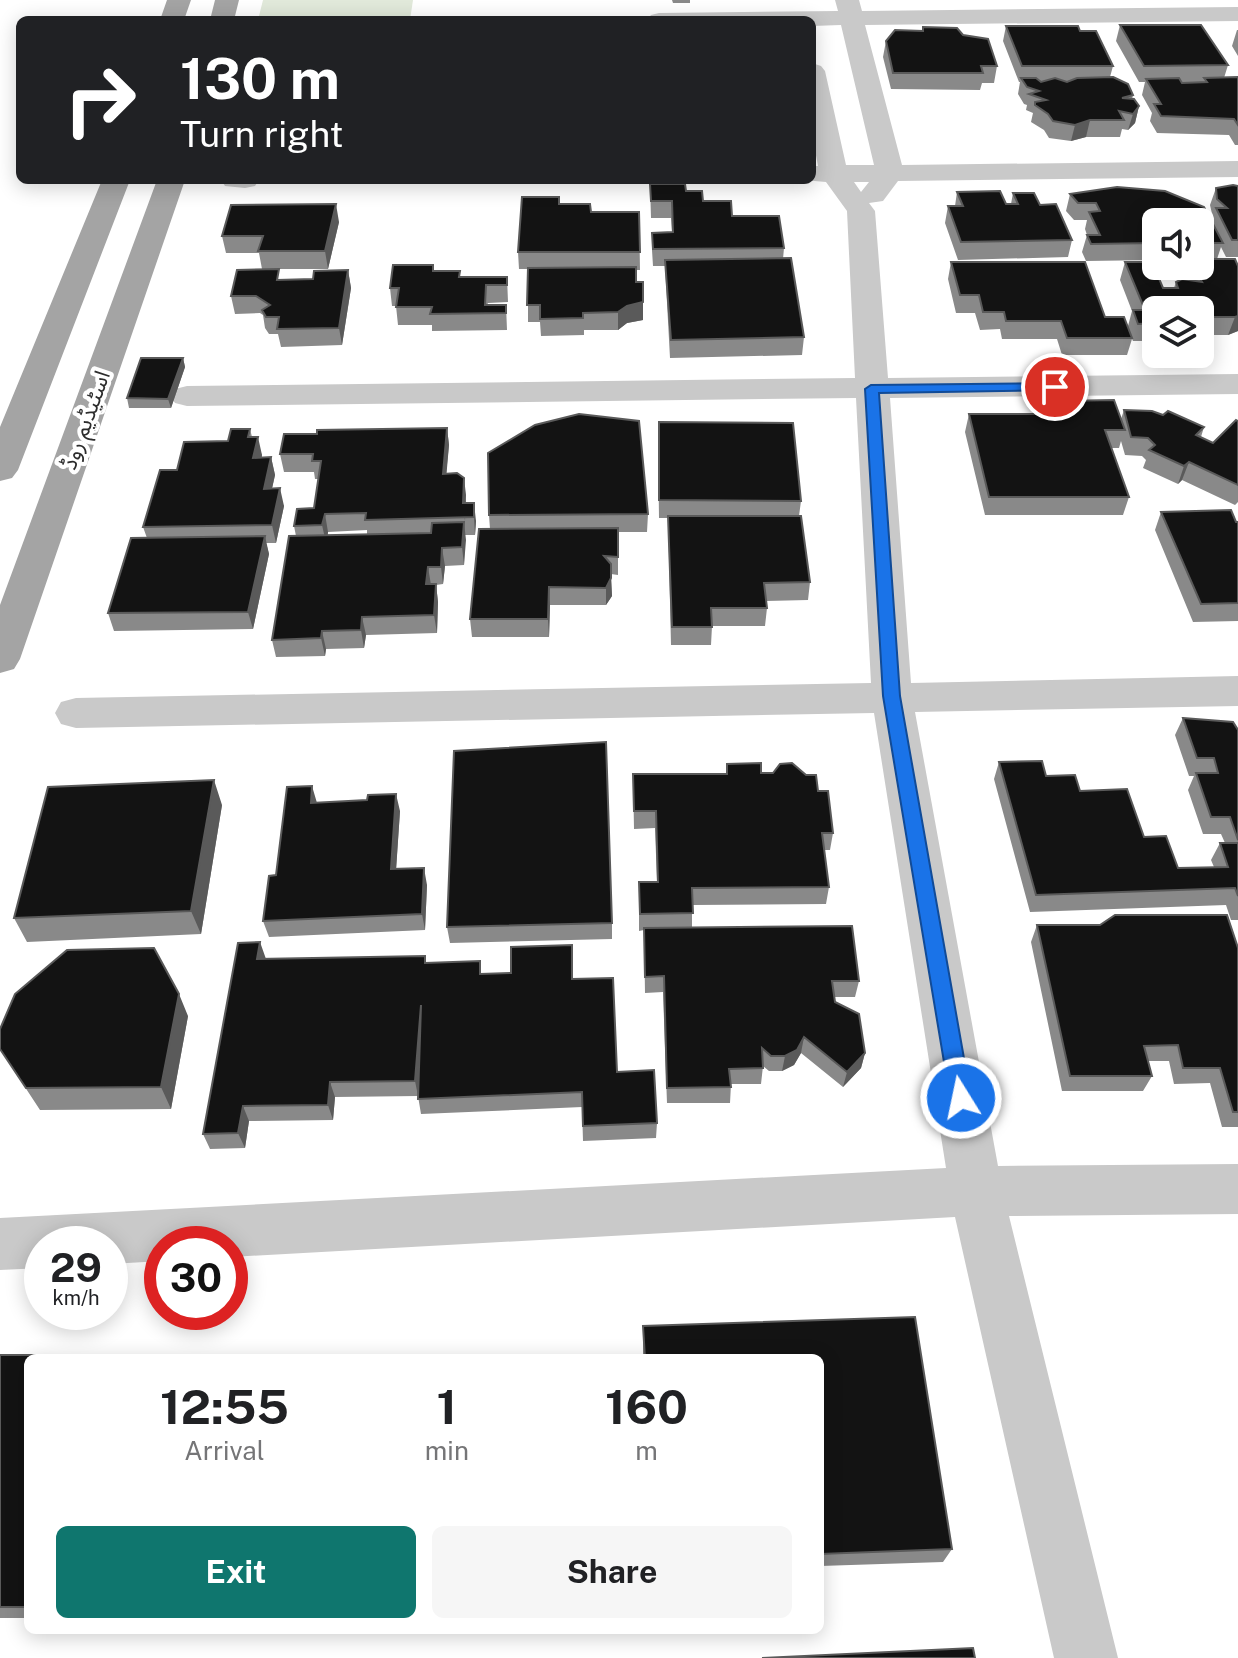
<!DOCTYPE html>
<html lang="en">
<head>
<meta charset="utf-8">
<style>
  :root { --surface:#fff; --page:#f6f6f6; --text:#202124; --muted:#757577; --accent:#0f766e }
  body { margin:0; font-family:"Public Sans","Noto Sans Arabic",sans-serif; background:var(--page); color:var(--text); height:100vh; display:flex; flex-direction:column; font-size:30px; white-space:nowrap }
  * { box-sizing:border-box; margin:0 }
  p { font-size:26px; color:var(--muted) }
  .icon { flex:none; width:44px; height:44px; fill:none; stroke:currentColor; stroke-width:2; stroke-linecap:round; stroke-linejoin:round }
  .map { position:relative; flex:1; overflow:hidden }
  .details { position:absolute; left:24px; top:1354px; width:800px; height:280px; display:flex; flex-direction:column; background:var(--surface); border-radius:12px; box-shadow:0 4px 20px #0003 }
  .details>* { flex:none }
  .guide { position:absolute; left:16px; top:16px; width:800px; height:168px; border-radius:12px; box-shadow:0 4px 20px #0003; background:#202124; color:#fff; overflow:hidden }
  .tools { position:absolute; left:1142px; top:208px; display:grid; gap:16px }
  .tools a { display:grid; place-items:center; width:72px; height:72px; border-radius:12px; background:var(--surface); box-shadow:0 4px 20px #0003; font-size:40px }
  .speed { position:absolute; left:24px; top:1226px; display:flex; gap:16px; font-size:40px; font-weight:700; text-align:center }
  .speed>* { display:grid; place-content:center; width:104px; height:104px; border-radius:50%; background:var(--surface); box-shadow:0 4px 20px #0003; line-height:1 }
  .speed small { font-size:20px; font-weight:400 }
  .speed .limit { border:12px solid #d22; background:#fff; color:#111 }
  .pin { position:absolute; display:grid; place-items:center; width:68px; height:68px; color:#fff; margin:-34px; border:4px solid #fff; border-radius:50%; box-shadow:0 2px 8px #0007 }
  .me { position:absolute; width:88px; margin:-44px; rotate:350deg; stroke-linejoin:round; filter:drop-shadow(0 0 6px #0008) }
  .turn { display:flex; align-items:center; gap:28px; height:168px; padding:0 32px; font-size:36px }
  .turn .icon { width:104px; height:104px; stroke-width:2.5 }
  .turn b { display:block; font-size:56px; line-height:68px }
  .eta { display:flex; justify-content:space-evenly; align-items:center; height:136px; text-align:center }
  .eta b { font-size:48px; font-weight:700; line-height:56px }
  .button { display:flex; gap:16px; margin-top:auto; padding:16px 32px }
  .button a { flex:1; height:92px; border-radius:12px; background:var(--accent); color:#fff; font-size:32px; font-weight:700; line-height:92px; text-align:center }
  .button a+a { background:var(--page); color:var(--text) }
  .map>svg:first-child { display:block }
  .green { fill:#e1e9da }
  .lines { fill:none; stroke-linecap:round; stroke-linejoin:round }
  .minor { fill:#c9c9c9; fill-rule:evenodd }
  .primary { fill:#a4a4a4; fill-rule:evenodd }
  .wall { fill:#898989; fill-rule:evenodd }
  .shaded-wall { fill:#5a5a5a }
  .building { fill:#131313; stroke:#5a5a5a; stroke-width:2 }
  .route { fill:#1a73e8; stroke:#114b97; stroke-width:2 }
  .labels { text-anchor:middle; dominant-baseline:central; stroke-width:8; stroke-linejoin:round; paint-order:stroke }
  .far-street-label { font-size:22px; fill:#2c2c2c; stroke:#fff }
</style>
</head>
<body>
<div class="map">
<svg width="1238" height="1658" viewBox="0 0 1238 1658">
  <rect width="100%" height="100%" fill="#fff"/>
  <!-- green -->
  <path class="green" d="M263,0H413L410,20H258Z"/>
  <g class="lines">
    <!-- minor -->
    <path class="minor" d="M835,0H859L862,11L1238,7V21L865,25L902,165L1238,161V177L898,181L883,201L869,203L875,211L888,378L1238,374V394L890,398L911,683L1238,676V706L915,712L998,1166L1238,1164V1214L1009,1216L1118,1658H1054L955,1217L230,1257V1244H162V1261L110,1264V1244H42V1268L0,1270V1218L946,1168L874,713L76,728L61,724L55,713L61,702L76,698L871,683L856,398L187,406L175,403L170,396L175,389L187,386L855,378L847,211L826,182L803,180H812V166H818L812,134V63L821,66L825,71L846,165H874L841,25L812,26V20H647L651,15L659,13L838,11ZM854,182H869L861,192Z
      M221,180H259L255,186L245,188L225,186Z"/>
    <!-- primary -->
    <path class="primary" d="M167,0H191L184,20H160Z
      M215,0H239L234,20H210Z
      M102,180H130L18,470L12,478L0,481V427Z
      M157,180H185L20,659L14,669L0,673V605Z"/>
  </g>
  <!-- wall -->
  <path class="wall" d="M672,0H690V3H673Z
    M1120,25L1228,65L1224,78L1238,77V145H1235L1229,135L1157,133L1150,121L1152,113L1142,95L1145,82H1139L1116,41Z
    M1006,26L1080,31L1113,66L1110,77L1133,95L1132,99L1139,106L1135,123L1128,130L1122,129L1120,137H1086L1071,141L1049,138L1044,130L1031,122L1033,113L1026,110L1027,105L1024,104L1018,94L1020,82H1019L1003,41Z
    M923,27L963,35L997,66L994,83H982L980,90L891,89L883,57L886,41L922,31Z
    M1237,30H1238V56L1232,46Z
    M650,184L686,191L703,201L732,216L784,248L783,259L804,337L802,355L670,358L665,266H653L652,250V233L672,232L671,218H651Z
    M1238,186V257H1226L1221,247L1217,259H1235L1238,331L1228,335H1200V310H1156V341H1133L1132,339L1127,355H1062L1057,339H1002L1000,329L980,330L975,313H956L948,279L951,262L1128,326L1132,311L1120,280L1125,262L1163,288H1174L1176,282L1193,280L1196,272L1201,269L1204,260H1200V222H1156V260L1086,261L1082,252L1087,235L1085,229L1087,220H1074L1066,211L1070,194L1212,222L1213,218L1210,205L1216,188Z
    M957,192L1006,204H1011L1013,193L1040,205L1072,240L1068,257L958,260L945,223L948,206H955Z
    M559,204L591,212H639L640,270H636V282L643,320L627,323L618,330H584V335L541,336L540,322H528V269H519L518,252Z
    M339,222L328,269H262L259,253H226L222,236Z
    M433,265L434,271L460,277H507L508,302L488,303L487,305H506L507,330L432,331V325H398L396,306H392L390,288Z
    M348,270L351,288L342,345L281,347L278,334H269L265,328L263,315L260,313L235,314L231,296L282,280L313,279Z
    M183,358L185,367L171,408H129L127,398Z
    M1060,401L1121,419L1124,410L1163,415L1204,427L1201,437L1213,443L1238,421V502L1235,505L1182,480L1178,484L1143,468L1146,460L1142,456L1125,455L1121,441L1119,448H1111L1129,497L1123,515H985L965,432L969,414H1056Z
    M447,428L449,445L446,474L464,478L466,503L476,521L475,535H465L464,565L445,566L443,584L436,585L438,602L437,633L366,635L364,648L326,649L325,656L276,657L272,640L296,536L294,526L314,508L319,479H315L314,472H284L280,454L317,434ZM367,530V534L328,535V532Z
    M250,429L252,437L262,455V457H271L275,475L272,488L284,506L276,543H266L269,554L253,629L114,631L108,613L147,538L143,527L177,470Z
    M658,440L801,501L799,516L810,582L808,600L766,601L767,608L765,626H712L711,645H671L668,518H659Z
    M1161,512L1238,522V621L1193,622L1155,530Z
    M648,514L647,532H618V575L611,574L612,596L606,605H550L549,637H472L470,619L490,529L489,515Z
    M1183,718L1238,730V920H1231L1226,905L1030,912L994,779L999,762L1046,776L1080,791L1144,837L1178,868L1214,867L1211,860L1220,843H1225L1221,834H1203L1188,790L1194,776H1189L1175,735Z
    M727,764L818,791L833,833L830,850H824L829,887L826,904L692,905V928L859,981L855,997H835V1002L865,1053L861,1068L843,1087L801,1053L794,1065L782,1071H769L763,1066L761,1084H731L730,1103H667L663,992L645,993L644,930L639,931V882H657L655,828L634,829L633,774H726Z
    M317,802L400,811L396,869L427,885L425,930L269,937L263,921L276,875Z
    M222,805L201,934L27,942L14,918Z
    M612,923V939L450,943L447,927Z
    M1037,925L1238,948V1127H1222L1210,1083L1174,1084L1169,1061H1148L1152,1076L1143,1091H1062L1031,942Z
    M266,959L427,963L482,974L573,979L617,1072L657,1123L656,1138L583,1141L582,1107L421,1114L418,1096L335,1097L333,1120L249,1121L245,1148L210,1149L203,1134Z
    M188,1016L171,1109L40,1110L0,1049Z
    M915,1317L952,1549L943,1562L820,1566V1358H643V1326Z
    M0,1355H105L108,1358H28V1618H0Z"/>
  <!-- shaded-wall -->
  <path class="shaded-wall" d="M1139,106L1135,123L1128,130L1133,114Z
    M1090,120L1086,137L1071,141L1075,125Z
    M336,204L339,222L328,269L325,251Z
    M348,270L351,288L342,345L339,328Z
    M643,302V320L627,323L618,330V312L627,306Z
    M1238,316V331L1228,335L1235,317Z
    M183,358L185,367L171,408L168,399Z
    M447,428L449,445L445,491L443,474Z
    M258,437L262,455L257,475L253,458Z
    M271,457L275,475L268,507L264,489Z
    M1189,462L1182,480L1178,484L1184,466Z
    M464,478L466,495L465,521L463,503Z
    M280,488L284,506L276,543L272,525Z
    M474,503L476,521L475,535L474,517Z
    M325,514L328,532L326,543L322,525Z
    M464,522L466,540L464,565L462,547Z
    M265,536L269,554L253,629L248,612Z
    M442,548L445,566L443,584L441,567Z
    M428,567L431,585L426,584Z
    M611,578L612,596L606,605V588Z
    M436,584L438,602L437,633L434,615Z
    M549,587L550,605L549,637L548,619Z
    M362,617L366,635L364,648L361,630Z
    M322,631L326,649L325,656L321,638Z
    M214,780L222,805L201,934L191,911Z
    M312,786L317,803H311Z
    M396,794L400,811L395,886L391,869Z
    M424,868L427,885L425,930L422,914Z
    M260,942L266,959H257Z
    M179,994L188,1016L171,1109L161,1087Z
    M421,1005L418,1096L415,1081Z
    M804,1037L801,1053L794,1065L782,1071L785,1056Z
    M865,1053L861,1068L843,1087L847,1072Z
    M330,1082L335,1097L333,1120L328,1105Z
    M243,1106L249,1121L245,1148L238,1133Z"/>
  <!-- building -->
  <path class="building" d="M1120,25H1201L1228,65L1144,66Z
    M1006,26H1078L1080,31H1096L1113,66H1022Z
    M923,27L957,28L963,35L988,39L997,66H981L983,73H893L886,41L895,30L923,31Z
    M1113,77L1128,84L1133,95L1122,98L1134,99L1139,106L1133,114L1119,111L1124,120H1090L1075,125L1053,121L1048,114L1035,105V102L1046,100L1029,94L1039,91L1027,87L1021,78H1036L1041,82L1055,78L1067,82L1077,78Z
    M1238,77V125L1234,119L1161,116L1154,104H1161L1146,79L1179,78L1182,83L1207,82L1204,78Z
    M650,184H685L686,191H702L703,201H731L732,216H779L784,248L653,249L652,233L673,232L672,201H651Z
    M1233,185L1238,186V240H1232L1216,208H1227L1217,199L1216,188Z
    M1117,187L1165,191L1204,207L1223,243H1200V222H1156V243L1091,244L1087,235H1100L1089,212L1100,211L1096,203H1078L1070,194Z
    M1000,191L1006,204H1018L1013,193H1034L1040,205L1056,204L1072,240L961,242L948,206H963L957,192Z
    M522,197H559V204H590L591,212H639L640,252H518Z
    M336,204L325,251H258L263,236H222L231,205Z
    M791,258L804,337L671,340L665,260Z
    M1205,259H1235L1238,266V316L1235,317H1200V310H1156V323L1138,324L1133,310H1145L1125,262H1152L1163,288H1178L1176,282L1182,279L1202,282L1196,272L1208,266Z
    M951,262H1085L1105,317H1124L1132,338H1067L1061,321H1006L1004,312H983L979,295H960Z
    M393,265H433V271H460L459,277H507V285H486L485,305H506V313L430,314L432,307H396L399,288H390Z
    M636,267V282H643V302L627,306L618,312L583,313V318L540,319V305H527L528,268Z
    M279,269L277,280L313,279L314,271L348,270L339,328L277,329L279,317H266L262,310L270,305L256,296H231L237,270Z
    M141,358H183L168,399L127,398Z
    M1114,400L1125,430H1105L1129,497H989L969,414H1064L1060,401Z
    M1124,410L1152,411L1163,415L1168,411L1204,427L1196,435L1213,443L1236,420L1238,421V485L1189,462L1184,466L1149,450L1155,445L1148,438L1131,437Z
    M579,414L639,421L648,514L489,515L488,453L535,425Z
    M659,422L793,423L801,501L659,500Z
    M447,428L443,474L457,473L464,478L463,503H474V517L365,520L366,513L325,514L322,525L294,526L297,509L314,508L321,461H312L313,454H280L284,434H317V430Z
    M231,429H250L248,437H258L253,458L271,457L264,489L280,488L272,525L143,527L160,470H177L184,442L228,441Z
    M1231,510L1236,522H1238V603L1201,604L1161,512Z
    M668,516H801L810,582L764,583L767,608H711L712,627H672Z
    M464,522L462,547L442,548L441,567H428L426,584H436L434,615L362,617L361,630L322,631L321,638L272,640L289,536L431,533L432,523Z
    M618,528V557L604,556L611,564V578L606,588L549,587L548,619H470L479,529Z
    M265,536L248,612L108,613L131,538Z
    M1183,718L1233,722L1238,730V840L1230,817H1211L1196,773H1218L1214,758H1197Z
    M606,742L612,923L447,927L454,751Z
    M1042,761L1046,776L1075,775L1080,791L1127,789L1144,837L1166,836L1178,868L1228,867L1220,843H1238V896L1235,888L1036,895L999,762Z
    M761,763V773H773L780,764L792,763L806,775H816L818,791H828L833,833H822L829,887L692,888L693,913L640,914L639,882H658L656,811H634L633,774H727V764Z
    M214,780L191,911L14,918L48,787Z
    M312,786L311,803L367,800L368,795L396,794L391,869L424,868L422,914L263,921L269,876L276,875L287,787Z
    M1115,915H1227L1238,948V1112H1233L1220,1068H1183L1178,1045L1144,1046L1152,1076H1070L1037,925H1100Z
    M852,926L859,981H832L835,1002L859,1014L865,1053L847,1072L804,1037L797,1050L785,1056H771L762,1048L763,1068L729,1069L731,1087L667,1088L664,976L645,977L644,928Z
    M260,942L257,959L425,956V963L480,961V974L511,973V947L572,945V979L613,978L617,1072L654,1070L657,1123L583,1126L582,1092L418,1099L421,1005L415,1081L330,1082L328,1105L243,1106L238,1133L203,1134L238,943Z
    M154,948L179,994L161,1087L26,1088L0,1049V1029L15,994L67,950Z
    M915,1317L952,1549L820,1554V1358H645L643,1326Z
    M0,1355H105V1358H28V1607H0Z
    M973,1648L975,1658H762Z"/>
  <!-- route -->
  <path class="route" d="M1055,383L1062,387L1060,390L879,393L900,696L971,1098L968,1105L961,1108L953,1105L950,1098L883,696L865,389L871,385Z"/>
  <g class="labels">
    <!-- far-street labels -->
    <g class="far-street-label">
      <text transform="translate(85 420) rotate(-70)">اسٹیڈیم روڈ</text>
    </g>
  </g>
</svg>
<div class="tools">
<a><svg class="icon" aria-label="sound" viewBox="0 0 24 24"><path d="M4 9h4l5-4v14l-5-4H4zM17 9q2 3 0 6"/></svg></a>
<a><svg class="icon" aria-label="layers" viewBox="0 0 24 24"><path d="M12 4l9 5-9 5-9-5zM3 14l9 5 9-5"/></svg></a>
</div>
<div class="speed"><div>29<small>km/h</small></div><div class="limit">30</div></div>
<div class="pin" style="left:1055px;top:387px;background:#d93025"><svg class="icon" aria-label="arrive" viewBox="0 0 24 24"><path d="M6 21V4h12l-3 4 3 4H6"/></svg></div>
<svg class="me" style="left:961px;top:1098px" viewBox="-20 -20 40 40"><circle r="17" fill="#1a73e8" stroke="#fff" stroke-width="3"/><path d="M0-11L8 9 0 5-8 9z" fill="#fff"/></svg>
<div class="guide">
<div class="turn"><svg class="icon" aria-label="right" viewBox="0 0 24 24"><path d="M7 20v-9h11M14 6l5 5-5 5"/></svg><div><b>130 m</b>Turn right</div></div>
</div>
<section class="details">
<div class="eta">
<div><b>12:55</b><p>Arrival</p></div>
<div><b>1</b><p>min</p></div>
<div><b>160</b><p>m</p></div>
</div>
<div class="button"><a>Exit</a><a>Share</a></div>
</section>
</div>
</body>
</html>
